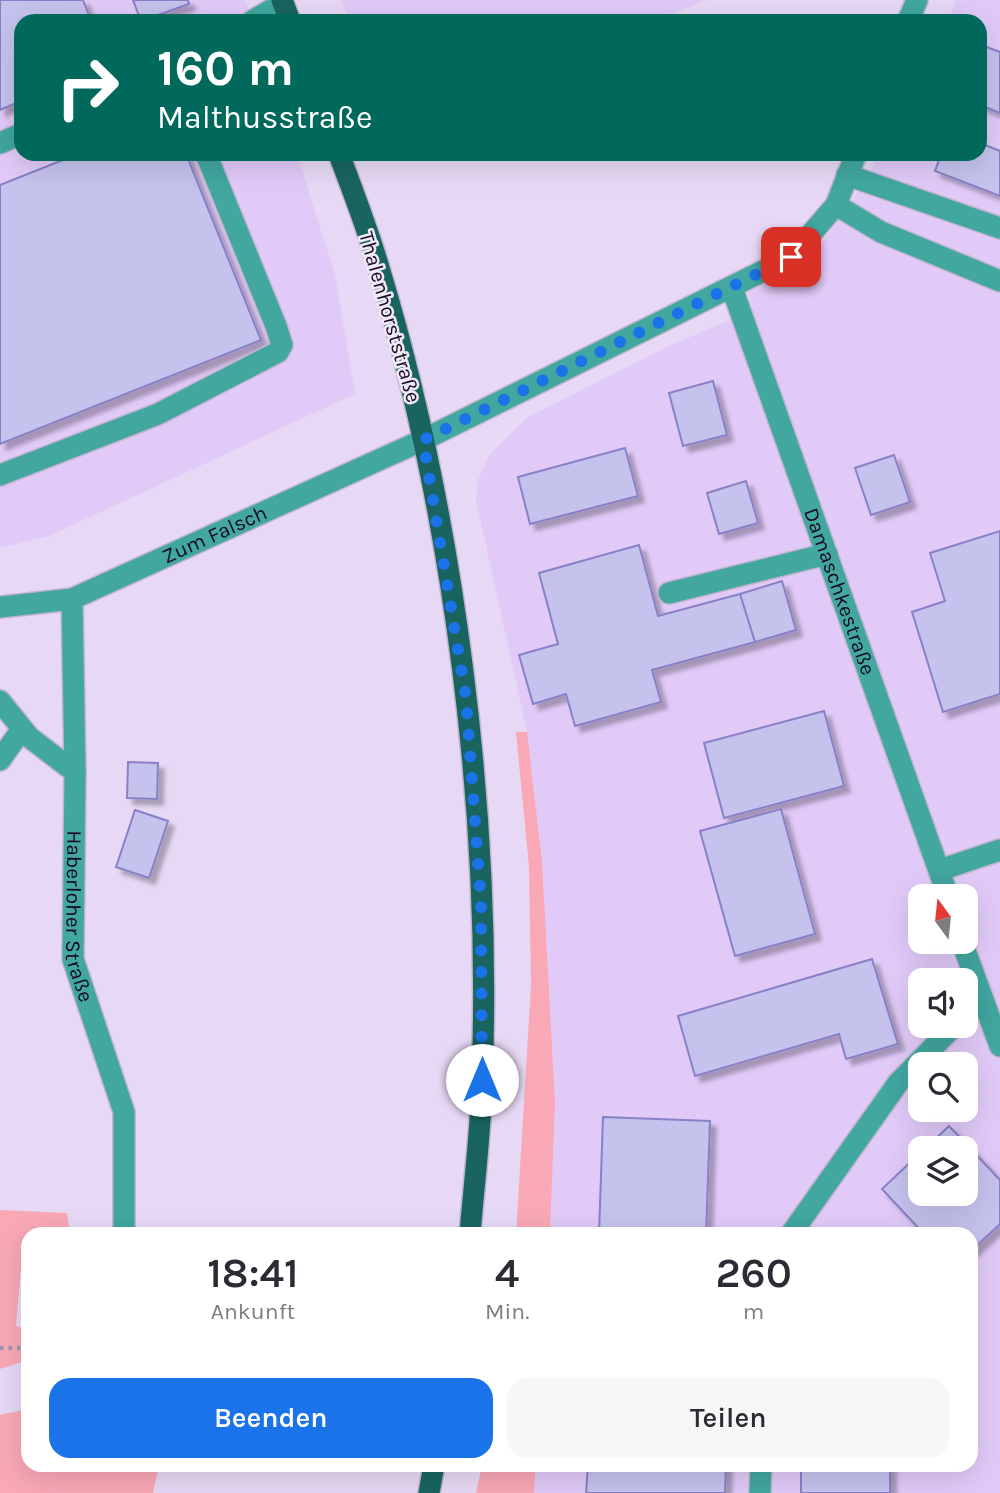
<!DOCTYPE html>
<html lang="de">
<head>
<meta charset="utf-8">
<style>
  :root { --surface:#fff; --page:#f7f7f7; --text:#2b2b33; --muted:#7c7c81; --accent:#1a73e8 }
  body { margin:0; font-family:Karla,sans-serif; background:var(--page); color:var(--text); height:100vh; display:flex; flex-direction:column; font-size:26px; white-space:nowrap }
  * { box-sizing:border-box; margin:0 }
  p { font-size:23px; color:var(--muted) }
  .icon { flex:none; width:38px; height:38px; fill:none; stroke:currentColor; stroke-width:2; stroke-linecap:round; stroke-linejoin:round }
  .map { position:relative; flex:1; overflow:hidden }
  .sheet { position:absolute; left:21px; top:1227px; width:957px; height:245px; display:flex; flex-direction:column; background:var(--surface); border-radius:21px; box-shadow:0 7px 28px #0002 }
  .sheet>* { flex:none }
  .guide { position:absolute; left:14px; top:14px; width:973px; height:147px; border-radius:21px; box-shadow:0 7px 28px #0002; background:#00695c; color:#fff; overflow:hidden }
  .needle { width:46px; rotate:345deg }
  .controls { position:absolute; left:908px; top:884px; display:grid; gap:14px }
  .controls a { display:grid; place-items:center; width:70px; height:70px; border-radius:14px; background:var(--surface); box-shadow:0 7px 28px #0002; font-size:35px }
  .pin { position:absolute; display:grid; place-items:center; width:60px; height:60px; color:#fff; margin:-30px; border-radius:14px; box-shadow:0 4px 10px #0006 }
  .me { position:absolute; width:77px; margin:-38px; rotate:0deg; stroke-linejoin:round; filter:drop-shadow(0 0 5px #0008) }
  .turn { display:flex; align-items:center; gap:24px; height:147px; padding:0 28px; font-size:32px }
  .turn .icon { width:91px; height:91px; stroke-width:2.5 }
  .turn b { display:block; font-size:49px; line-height:60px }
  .eta { display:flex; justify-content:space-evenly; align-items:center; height:119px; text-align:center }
  .eta b { font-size:42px; font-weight:600; line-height:49px }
  .cta { display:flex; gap:14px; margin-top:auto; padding:14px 28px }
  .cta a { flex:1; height:80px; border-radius:21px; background:var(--accent); color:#fff; font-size:28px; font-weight:600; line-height:80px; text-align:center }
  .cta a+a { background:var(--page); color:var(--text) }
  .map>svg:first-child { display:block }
  .built { fill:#e1caf8; fill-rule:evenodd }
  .green { fill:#f9a8b6 }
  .building { fill:#c5c3ee; stroke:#8881c6; stroke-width:2; filter:url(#shadow) }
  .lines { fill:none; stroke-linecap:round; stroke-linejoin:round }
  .minor-casing { stroke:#c1b4cf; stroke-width:24 }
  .major-casing { stroke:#c1b4cf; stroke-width:24 }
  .path { stroke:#a193ae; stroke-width:4.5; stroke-dasharray:3.5 5; stroke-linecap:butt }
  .minor { stroke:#41a79f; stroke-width:21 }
  .major { stroke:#19645f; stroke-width:21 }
  .route { stroke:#1a73e8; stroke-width:12; stroke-dasharray:0 21.6 }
  .labels { text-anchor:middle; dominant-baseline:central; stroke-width:5; stroke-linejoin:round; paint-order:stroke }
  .street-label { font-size:21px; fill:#160921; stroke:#f0e9f8 }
</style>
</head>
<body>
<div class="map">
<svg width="1000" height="1493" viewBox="0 0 1000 1493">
  <defs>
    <filter id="shadow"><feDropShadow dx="6" dy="6" stdDeviation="2" flood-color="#0004"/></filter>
  </defs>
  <rect width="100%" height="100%" fill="#e7d9f5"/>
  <!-- built -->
  <path class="built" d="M0,0H245L253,21H21V154H297L335,275L355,394L49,536L0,548Z
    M341,0H706L653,21H349Z
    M956,0H1000V1493H534L536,1465H971V1234H550L555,1102L542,861L527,732L476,500L478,480L491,453L528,417L671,345L753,310L748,292L802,266L843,216L880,154H980V21H948ZM920,896H966V942H920ZM920,980H966V1026H920ZM920,1064H966V1110H920ZM920,1148H966V1194H920Z"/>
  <!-- green -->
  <path class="green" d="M516,732H527L542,861L555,1102L550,1234H516L531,986L529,867Z
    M0,1210L67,1213L70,1234H28V1266L21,1268L16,1326L28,1330V1360L0,1369Z
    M28,1409V1465H159L153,1493H0V1415Z
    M482,1465H536L534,1493H476Z"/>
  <!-- building -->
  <path class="building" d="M0,0H83L91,21H21V101L0,110Z
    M133,0H188L189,4L141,21Z
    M981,45L1000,52V113L980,105Z
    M980,143L1000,151V196L935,171L941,154H980Z
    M78,154H186L261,340L0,444V185Z
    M713,381L727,435L683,446L669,393Z
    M625,448L638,496L530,524L518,477Z
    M894,455L910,502L871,515L855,468Z
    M746,481L758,523L719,534L707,493Z
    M1000,531V694L943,712L912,612L945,601L930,553Z
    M639,545L658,616L740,594L755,642L652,670L661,702L575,726L566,694L533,704L519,655L558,644L539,573Z
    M782,581L796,630L755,642L740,594Z
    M824,711L844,786L724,818L704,743Z
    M128,762L158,763L157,799L127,798Z
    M781,809L815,934L735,956L700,831Z
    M135,810L168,821L149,878L116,867Z
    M872,959L898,1044L846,1059L839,1034L695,1076L678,1016Z
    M603,1117L710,1121L706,1234H599Z
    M949,1126L1000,1180V1224L971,1251V1234H924L882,1189L920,1153V1194H966V1148H926Z
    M588,1465H726L725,1493H586Z
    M801,1465H890V1493H801Z"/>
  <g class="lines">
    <defs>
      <g id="minor">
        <path d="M252,21L283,3"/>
        <path d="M908,21L917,0"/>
        <path d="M0,143L21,134"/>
        <path d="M847,175L1000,228"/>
        <path d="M836,205L881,232L1000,281"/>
        <path id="s1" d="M732,288L948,896"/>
        <path d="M0,475L158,414L278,352L282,345L276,326L206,154"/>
        <path d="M669,593L827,554"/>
        <path id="s2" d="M72,599L75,772L73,959L124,1112V1229"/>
        <path id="s3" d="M0,607L72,599L423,440L791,257L836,205L856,154"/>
        <path d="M0,701L29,737L75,772"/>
        <path d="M0,760L22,729"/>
        <path d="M940,870L1000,850"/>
        <path d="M962,942L1000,1046"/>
        <path d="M791,1234L898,1083L954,1026"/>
        <path d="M760,1493L761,1465"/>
      </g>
      <path id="major" d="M282,0L290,21
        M339,154C353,192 368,230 379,268C455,520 492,817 482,1080C481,1131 474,1183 470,1234
        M429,1493L434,1465"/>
    </defs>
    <!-- minor casing -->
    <use href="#minor" class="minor-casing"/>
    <!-- major casing -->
    <use href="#major" class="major-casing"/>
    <!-- path -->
    <path class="path" d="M0,1348H28"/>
    <!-- minor -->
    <use href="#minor" class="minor"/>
    <!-- major -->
    <use href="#major" class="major"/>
  </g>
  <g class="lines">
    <!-- route -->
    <path class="route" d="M482,1080L481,903L466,698L423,440L791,257"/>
  </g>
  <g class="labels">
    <!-- street labels -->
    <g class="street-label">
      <text transform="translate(390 317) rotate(74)">Thalenhorststraße</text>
      <text stroke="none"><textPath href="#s3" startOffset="229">Zum Falsch</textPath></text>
      <text stroke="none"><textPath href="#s1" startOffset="322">Damaschkestraße</textPath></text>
      <text stroke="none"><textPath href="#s2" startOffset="318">Haberloher Straße</textPath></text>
    </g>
  </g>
</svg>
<div class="controls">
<a><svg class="needle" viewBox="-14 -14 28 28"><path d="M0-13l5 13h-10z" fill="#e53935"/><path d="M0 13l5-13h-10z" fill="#7c7c81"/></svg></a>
<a><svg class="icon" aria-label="sound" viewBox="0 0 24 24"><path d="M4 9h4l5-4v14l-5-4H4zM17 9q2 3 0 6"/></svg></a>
<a><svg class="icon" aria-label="search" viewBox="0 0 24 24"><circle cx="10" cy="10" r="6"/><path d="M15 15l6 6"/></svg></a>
<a><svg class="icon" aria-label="layers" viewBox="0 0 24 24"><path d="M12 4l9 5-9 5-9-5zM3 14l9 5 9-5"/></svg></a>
</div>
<div class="pin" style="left:791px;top:257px;background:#d93025"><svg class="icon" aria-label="arrive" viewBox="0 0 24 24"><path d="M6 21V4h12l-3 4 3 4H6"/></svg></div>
<svg class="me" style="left:482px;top:1080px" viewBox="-20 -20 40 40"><circle r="19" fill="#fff"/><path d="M0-13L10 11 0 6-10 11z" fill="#1a73e8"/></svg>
<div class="guide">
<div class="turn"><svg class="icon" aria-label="right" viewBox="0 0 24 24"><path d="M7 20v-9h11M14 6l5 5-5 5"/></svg><div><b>160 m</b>Malthusstraße</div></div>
</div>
<section class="sheet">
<div class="eta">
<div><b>18:41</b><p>Ankunft</p></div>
<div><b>4</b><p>Min.</p></div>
<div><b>260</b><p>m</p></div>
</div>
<div class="cta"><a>Beenden</a><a>Teilen</a></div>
</section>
</div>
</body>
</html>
